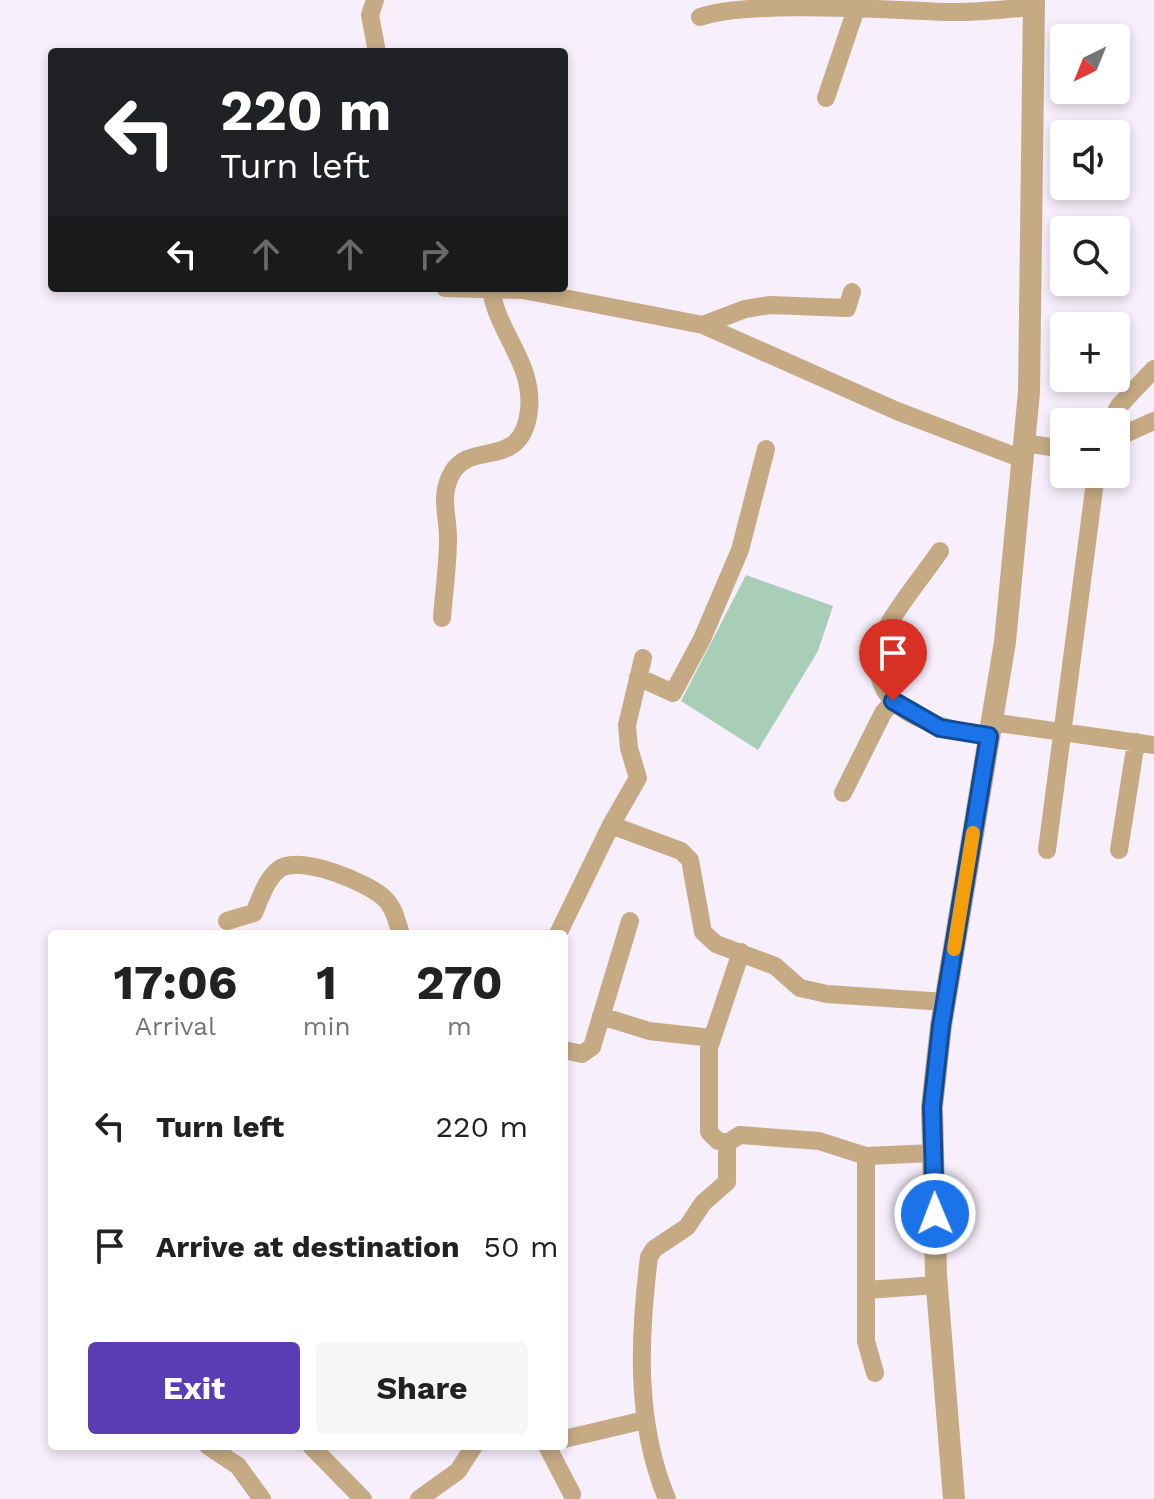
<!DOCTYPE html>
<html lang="en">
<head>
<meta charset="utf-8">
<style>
  :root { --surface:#fff; --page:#f6f6f6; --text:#222; --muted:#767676; --accent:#5a3db5 }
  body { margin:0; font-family:"Work Sans",sans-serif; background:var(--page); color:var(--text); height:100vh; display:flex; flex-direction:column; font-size:30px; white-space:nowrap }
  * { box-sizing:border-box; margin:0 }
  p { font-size:26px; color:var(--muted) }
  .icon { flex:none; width:44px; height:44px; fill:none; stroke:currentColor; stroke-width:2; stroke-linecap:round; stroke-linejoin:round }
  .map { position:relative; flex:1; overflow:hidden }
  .drawer { position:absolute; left:48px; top:930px; width:520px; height:520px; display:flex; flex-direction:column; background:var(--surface); border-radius:8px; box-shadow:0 4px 12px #0003 }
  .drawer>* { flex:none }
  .hud { position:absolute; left:48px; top:48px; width:520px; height:244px; border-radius:8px; box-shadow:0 4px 12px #0003; background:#202124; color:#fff; overflow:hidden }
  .needle { width:52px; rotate:223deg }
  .buttons { position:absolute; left:1050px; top:24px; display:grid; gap:16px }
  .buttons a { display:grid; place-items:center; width:80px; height:80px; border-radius:8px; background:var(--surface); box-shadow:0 4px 12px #0003; font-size:40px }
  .pin { position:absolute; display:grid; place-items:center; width:68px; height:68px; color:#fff; margin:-82px -34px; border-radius:50% 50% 50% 0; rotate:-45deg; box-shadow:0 0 8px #0007 }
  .pin .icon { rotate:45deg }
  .me { position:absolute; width:88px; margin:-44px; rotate:359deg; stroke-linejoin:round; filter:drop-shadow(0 0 6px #0008) }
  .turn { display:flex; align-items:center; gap:28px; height:168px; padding:0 40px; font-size:36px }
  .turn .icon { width:104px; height:104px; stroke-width:2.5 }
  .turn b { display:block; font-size:56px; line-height:68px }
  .lanes { display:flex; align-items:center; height:76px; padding:0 40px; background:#0003; justify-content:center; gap:40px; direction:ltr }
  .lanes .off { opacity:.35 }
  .eta { display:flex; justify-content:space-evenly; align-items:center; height:136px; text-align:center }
  .eta b { font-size:48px; font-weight:700; line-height:56px }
  .cta { display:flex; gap:16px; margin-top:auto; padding:16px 40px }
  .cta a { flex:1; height:92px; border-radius:8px; background:var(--accent); color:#fff; font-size:32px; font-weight:700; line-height:92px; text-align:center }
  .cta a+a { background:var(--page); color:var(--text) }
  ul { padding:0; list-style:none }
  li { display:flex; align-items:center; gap:24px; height:120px; padding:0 40px }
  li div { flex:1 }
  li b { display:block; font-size:30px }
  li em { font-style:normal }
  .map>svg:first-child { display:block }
  .green { fill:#a9ceb8 }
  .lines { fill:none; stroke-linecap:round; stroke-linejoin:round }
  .minor { stroke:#c5aa84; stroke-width:18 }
  .tertiary { stroke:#c5aa84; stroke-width:22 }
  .route-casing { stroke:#114b97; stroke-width:20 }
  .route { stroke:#1a73e8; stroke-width:14 }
  .slow { stroke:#f59e0b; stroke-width:14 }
</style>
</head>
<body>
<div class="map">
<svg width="1154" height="1499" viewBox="0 0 1154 1499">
  <rect width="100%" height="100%" fill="#f7effc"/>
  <!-- green -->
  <path class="green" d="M746,575L833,606L818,651L758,750L681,701Z"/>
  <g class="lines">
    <!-- minor -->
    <path class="minor" d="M375,0L370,15L377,52
      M700,17C751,0 887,10 948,12C976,13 1005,9 1034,7
      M826,98L859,0
      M445,288L523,290L703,325L897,411L1022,459
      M703,325L745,309L770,305L847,308L852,292
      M1110,422L1119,406L1154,369
      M1116,438L1154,421
      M1024,443L1064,449
      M940,551C926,572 885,621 880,644C864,714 938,728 989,736
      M442,618C444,591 448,565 448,538C448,514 439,496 452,473C471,439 522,472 529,410C534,363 497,333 491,289
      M638,677L673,693L702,639L740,550L766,449
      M991,722L1154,745
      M843,793L883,713L893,701
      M611,825L681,851L690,860L703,932L716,944L775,966L800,988L827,994L945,1002
      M1047,850L1096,474
      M1119,850L1136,742
      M227,921L254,913C260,899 266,880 278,870C297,853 371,883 386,900C395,909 397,923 401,934
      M558,934L611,825L638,778L629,748L627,725L643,658
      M601,1016L649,1031L712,1038
      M564,1050L582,1054L592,1047L630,921
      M727,1143L718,1141L709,1132V1048L741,952
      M866,1156V1341L875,1373
      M866,1290L937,1285
      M564,1439L645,1420
      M208,1446L238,1466L262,1499
      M311,1446L363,1499
      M547,1446L572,1494
      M419,1499L458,1471L474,1446
      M667,1499C635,1422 639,1338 649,1257L654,1249L687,1227L703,1203L727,1182V1143L740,1135L819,1141L866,1156L934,1153"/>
    <!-- tertiary -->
    <path class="tertiary" d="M954,1499L936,1275L932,1107L941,1026L1005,642L1029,392L1034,0"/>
  </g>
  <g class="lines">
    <defs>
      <path id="route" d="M893,701L940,728L989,736L941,1026L932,1107L935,1214"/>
    </defs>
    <!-- route casing -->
    <use href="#route" class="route-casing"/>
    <!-- route -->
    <use href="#route" class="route"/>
    <!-- slow -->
    <path class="slow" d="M954,949L973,833"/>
  </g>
</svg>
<div class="buttons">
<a><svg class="needle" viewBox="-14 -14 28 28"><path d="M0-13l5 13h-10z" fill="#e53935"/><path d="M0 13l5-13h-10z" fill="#767676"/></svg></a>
<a><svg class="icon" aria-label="sound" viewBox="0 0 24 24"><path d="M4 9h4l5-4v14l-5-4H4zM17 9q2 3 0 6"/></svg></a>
<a><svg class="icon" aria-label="search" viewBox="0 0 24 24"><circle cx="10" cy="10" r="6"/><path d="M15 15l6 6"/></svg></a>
<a>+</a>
<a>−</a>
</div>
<div class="pin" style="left:893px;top:701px;background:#d93025"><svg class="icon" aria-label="arrive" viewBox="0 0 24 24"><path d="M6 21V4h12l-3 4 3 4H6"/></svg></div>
<svg class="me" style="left:935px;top:1214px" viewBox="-20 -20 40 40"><circle r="17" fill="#1a73e8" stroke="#fff" stroke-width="3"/><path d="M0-11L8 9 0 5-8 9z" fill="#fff"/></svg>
<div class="hud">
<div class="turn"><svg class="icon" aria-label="left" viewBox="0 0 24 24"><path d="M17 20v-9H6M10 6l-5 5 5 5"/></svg><div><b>220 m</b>Turn left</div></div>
<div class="lanes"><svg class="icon" aria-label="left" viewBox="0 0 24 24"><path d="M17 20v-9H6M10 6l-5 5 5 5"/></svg><svg class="icon off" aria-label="ahead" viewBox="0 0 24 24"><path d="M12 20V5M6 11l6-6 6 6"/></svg><svg class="icon off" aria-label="ahead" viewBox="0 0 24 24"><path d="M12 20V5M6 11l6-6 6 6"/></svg><svg class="icon off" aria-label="right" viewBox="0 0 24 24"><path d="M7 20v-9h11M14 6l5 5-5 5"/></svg></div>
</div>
<section class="drawer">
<div class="eta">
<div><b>17:06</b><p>Arrival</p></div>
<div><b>1</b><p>min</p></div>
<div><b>270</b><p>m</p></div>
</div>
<ul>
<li><svg class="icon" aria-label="left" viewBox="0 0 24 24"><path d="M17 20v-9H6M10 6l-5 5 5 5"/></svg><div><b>Turn left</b></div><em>220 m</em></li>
<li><svg class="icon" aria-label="arrive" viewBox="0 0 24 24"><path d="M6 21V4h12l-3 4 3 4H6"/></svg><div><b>Arrive at destination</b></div><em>50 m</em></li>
</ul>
<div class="cta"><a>Exit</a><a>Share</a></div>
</section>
</div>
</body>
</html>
